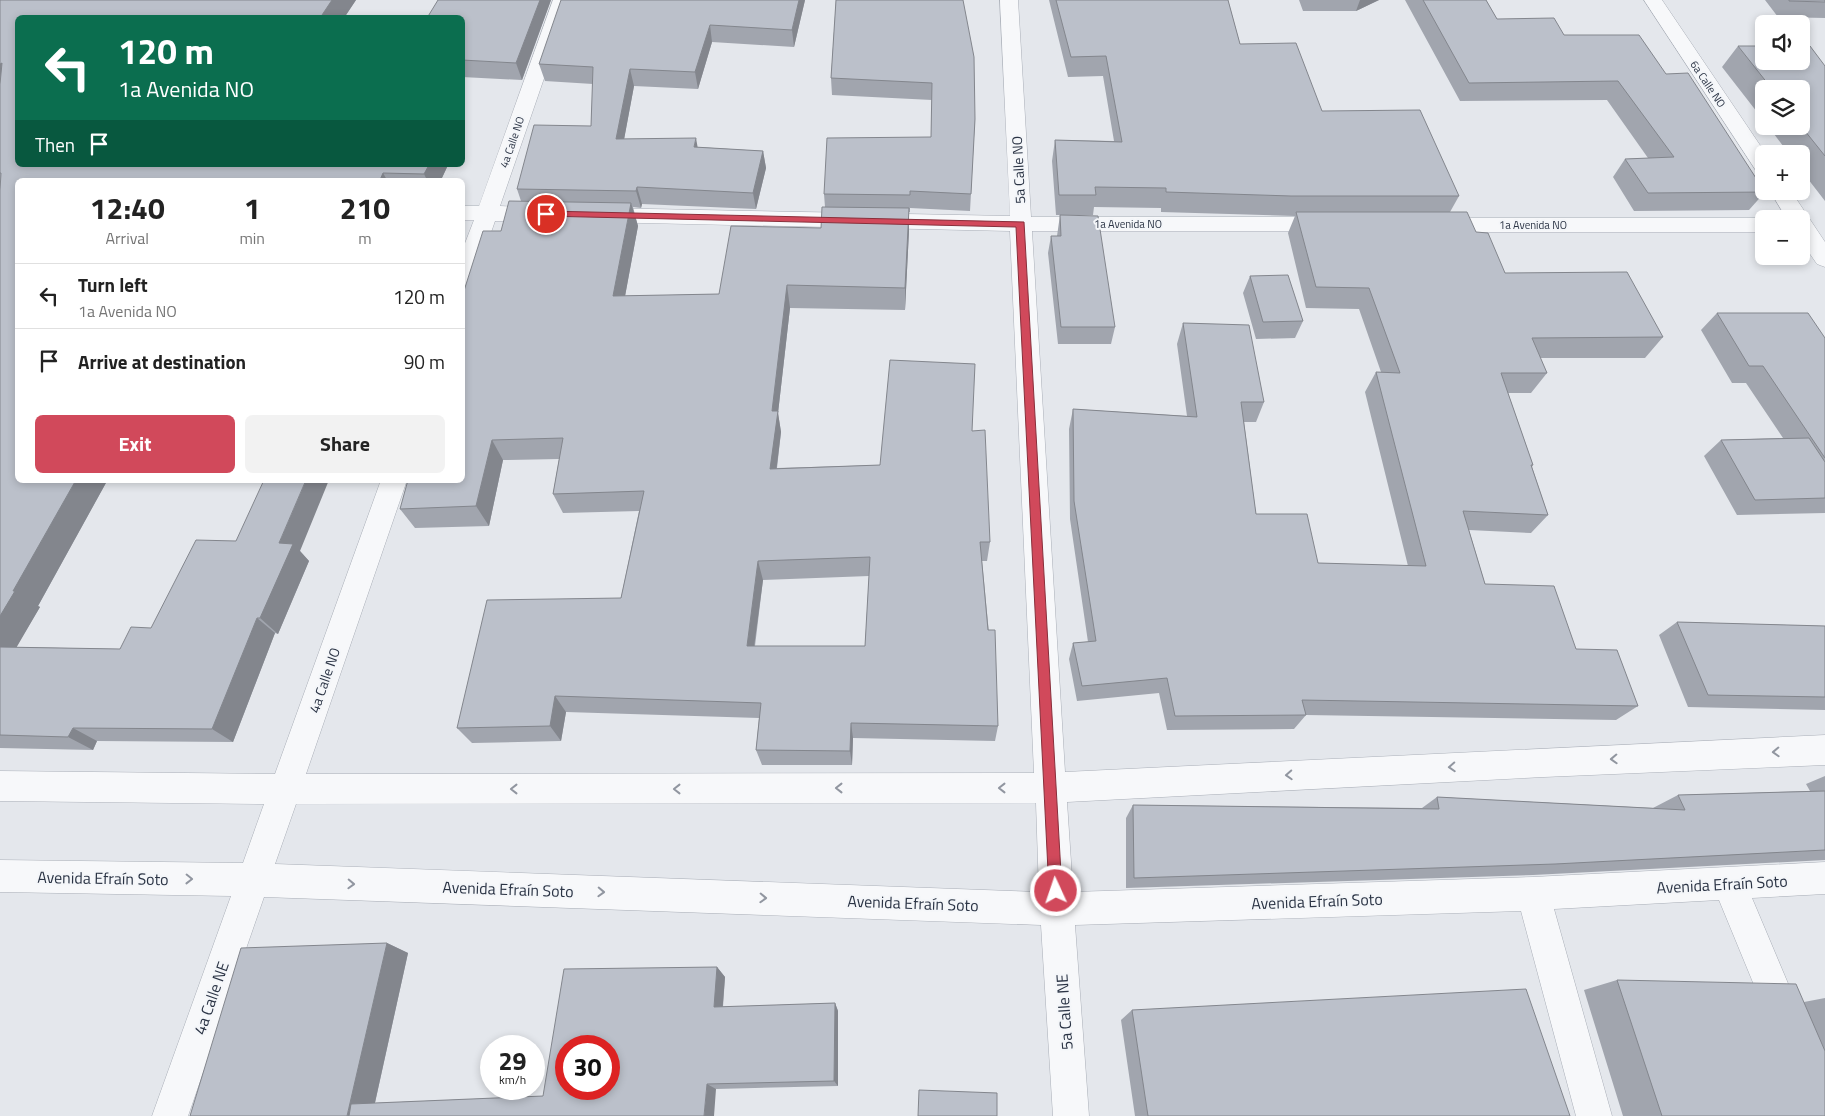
<!DOCTYPE html>
<html lang="en">
<head>
<meta charset="utf-8">
<style>
  :root { --surface:#fff; --page:#f2f2f2; --text:#222; --muted:#767676; --line:#e0e0e0; --accent:#d1495b }
  body { margin:0; font-family:"Titillium Web",sans-serif; background:var(--page); color:var(--text); height:100vh; display:flex; flex-direction:column; font-size:19px; white-space:nowrap }
  * { box-sizing:border-box; margin:0 }
  p { font-size:16px; color:var(--muted) }
  .icon { flex:none; width:28px; height:28px; fill:none; stroke:currentColor; stroke-width:2; stroke-linecap:round; stroke-linejoin:round }
  .map { position:relative; flex:1; overflow:hidden }
  .details { position:absolute; left:15px; top:178px; width:450px; height:305px; display:flex; flex-direction:column; background:var(--surface); border-radius:8px; box-shadow:0 2px 8px #0003 }
  .details>* { flex:none }
  .guide { position:absolute; left:15px; top:15px; width:450px; height:152px; border-radius:8px; box-shadow:0 2px 8px #0003; background:#0b6e4f; color:#fff; overflow:hidden }
  .fabs { position:absolute; left:1755px; top:15px; display:grid; gap:10px }
  .fabs a { display:grid; place-items:center; width:55px; height:55px; border-radius:8px; background:var(--surface); box-shadow:0 2px 8px #0003; font-size:25px }
  .speed { position:absolute; left:480px; top:1035px; display:flex; gap:10px; font-size:25px; font-weight:700; text-align:center }
  .speed>* { display:grid; place-content:center; width:65px; height:65px; border-radius:50%; background:var(--surface); box-shadow:0 2px 8px #0003; line-height:1 }
  .speed small { font-size:12px; font-weight:400 }
  .speed .limit { border:8px solid #d22; background:#fff; color:#111 }
  .pin { position:absolute; display:grid; place-items:center; width:42px; height:42px; color:#fff; margin:-21px; border:2px solid #fff; border-radius:50%; box-shadow:0 1px 5px #0007 }
  .me { position:absolute; width:55px; margin:-28px; rotate:357deg; stroke-linejoin:round; filter:drop-shadow(0 0 4px #0008) }
  .turn { display:flex; align-items:center; gap:18px; height:105px; padding:0 20px; font-size:22px }
  .turn .icon { width:65px; height:65px; stroke-width:2.5 }
  .turn b { display:block; font-size:35px; line-height:42px }
  .then { display:flex; align-items:center; height:48px; padding:0 20px; background:#0003; gap:10px; font-size:19px }
  .eta { display:flex; justify-content:space-evenly; align-items:center; height:85px; text-align:center }
  .eta b { font-size:30px; font-weight:700; line-height:35px }
  .action { display:flex; gap:10px; margin-top:auto; padding:10px 20px }
  .action a { flex:1; height:58px; border-radius:8px; background:var(--accent); color:#fff; font-size:20px; font-weight:700; line-height:58px; text-align:center }
  .action a+a { background:var(--page); color:var(--text) }
  ul { padding:0; list-style:none }
  li { display:flex; align-items:center; gap:15px; height:65px; padding:0 20px; border-top:1px solid var(--line) }
  li div { flex:1 }
  li b { display:block; font-size:19px }
  li em { font-style:normal }
  .map>svg:first-child { display:block }
  .lines { fill:none; stroke-linecap:round; stroke-linejoin:round }
  .minor-casing { stroke:#a9aeb7; stroke-width:1 }
  .minor { fill:#f7f8fa; fill-rule:evenodd }
  .wall { fill:#a1a5ae; fill-rule:evenodd }
  .shaded-wall { fill:#83868d }
  .building { fill:#bbc0ca; stroke:#83868d; fill-rule:evenodd }
  .oneway { stroke:#9196a0 }
  .route { fill:#d1495b; stroke:#882f3b }
  .labels { text-anchor:middle; dominant-baseline:central; stroke-width:4; stroke-linejoin:round; paint-order:stroke }
  .far-street-label { font-size:11px; fill:#2b3445; stroke:#f4f6f9 }
  .street-label { font-size:14px; fill:#2b3445; stroke:#f4f6f9 }
  .near-street-label { font-size:16px; fill:#2b3445; stroke:#f4f6f9 }
</style>
</head>
<body>
<div class="map">
<svg width="1825" height="1116" viewBox="0 0 1825 1116">
  <rect width="100%" height="100%" fill="#e4e7ec"/>
  <g class="lines">
    <defs>
      <path id="minor" d="M553,0H571L500,206L550,209L553,214L550,219L542,221H495L473,284L470,290L462,292V251L474,220H462V206H479Z
        M1000,0H1018L1031,217H1330L1338,219L1341,224L1338,229L1330,231H1032L1065,772L1825,735V765L1544,777L1067,802L1073,892L1533,877L1825,862V894L1752,898L1803,1019L1797,1031L1785,1037L1773,1031L1719,900L1554,909L1612,1116H1576L1521,911L1075,925L1089,1116H1053L1041,925L264,897L188,1116H152L231,896L0,892V860L243,863L264,804L0,801V771L275,774L381,480H407L306,774L1034,773L1010,231L598,222L590,220L587,215L590,210L598,208L1010,216ZM1036,803L1039,892L275,864L296,804Z
        M1644,0H1662L1766,154H1764V174L1757,172Z
        M1770,191H1791L1825,242V267L1817,264L1801,241V219H1787Z
        M1435,218H1764L1768,219H1764V232H1435L1427,230L1424,225L1427,220Z"/>
    </defs>
    <!-- minor casing -->
    <use href="#minor" class="minor-casing"/>
    <!-- minor -->
    <use href="#minor" class="minor"/>
  </g>
  <!-- wall -->
  <path class="wall" d="M0,0H356L344,18H18V165H448L441,180H18V480H127V481H107L38,606L40,607L16,647L120,649L151,628L300,551L309,561L278,634L275,633L233,742L97,741L93,750L0,748Z
    M438,0H551L522,80L462,77V18Z
    M805,0L794,47L712,42L698,89L634,86L624,139L698,147L763,151L766,168L756,209L642,204L641,208L633,207L638,226L625,296L719,294L821,228L825,207L824,194L931,137L932,100L832,95L831,78L836,0L975,119L970,211L910,208V212H909V231L905,310L790,308L778,413L781,432L777,468L880,465L972,431L990,542L987,561H982L998,726L995,741L853,738L852,765H762L756,750L759,718L566,712L561,741L472,743L457,728L621,598L639,511L563,513L553,494L559,459L503,460L489,526L415,528L400,509L501,231L521,201L517,189L591,126L593,84L545,81L539,64ZM869,576L865,646H755L763,580Z
    M1049,0H1228L1240,44L1322,111L1459,196L1450,212L1476,232L1505,273L1663,337L1645,358H1540L1547,373L1531,393H1508L1533,465L1532,467L1548,515L1531,533L1469,530L1485,584L1576,649L1638,706L1616,720L1306,715L1294,729L1167,730L1159,693L1077,701L1069,659L1073,643L1088,642L1070,519L1069,429L1073,409L1187,416L1177,344L1183,323L1264,402L1256,422H1244L1256,514L1318,563L1408,566L1365,392L1376,372H1381L1359,309L1306,308L1288,233L1295,216L1161,212V208L1094,207L1093,215H1056L1052,161L1055,140L1114,141L1103,76L1068,77Z
    M1299,0H1379L1356,11H1303Z
    M1405,0H1486L1497,19L1564,35L1666,74L1765,192L1749,210L1634,211L1613,177L1625,159L1648,158L1607,100L1460,101Z
    M1765,0H1825V18L1778,17Z
    M1738,46L1825,66V201L1801,170V154H1789L1768,126H1801V89H1764V121L1722,67Z
    M1060,215L1115,327L1111,344H1058L1048,253L1051,236H1057Z
    M1250,276L1303,321L1295,338L1256,339L1243,293Z
    M1717,313L1825,338V513L1737,515L1704,456L1721,440L1783,438L1746,383H1732L1701,330Z
    M1677,622L1825,626V710L1688,707L1659,635Z
    M1825,776V860L1533,875L1126,888V818L1133,805L1422,808L1437,797L1653,808L1678,795L1810,791L1806,784Z
    M387,943L408,953L375,1103L543,1096L717,967L725,977L723,1007L835,1003L838,1011V1086L716,1089L190,1116Z
    M1617,980L1804,1002L1825,998V1116H1623L1584,990Z
    M1132,1010L1570,1116H1135L1121,1020Z"/>
  <!-- shaded-wall -->
  <path class="shaded-wall" d="M332,0H356L344,18H320Z
    M540,0H551L522,80L516,63Z
    M799,0H805L794,47L792,30Z
    M1360,0H1379L1356,11Z
    M710,25L712,42L698,89L695,72Z
    M2,63L0,102V64Z
    M630,69L634,86L621,156L616,139Z
    M696,138L699,155L694,147Z
    M763,151L766,168L756,209L753,193Z
    M429,165H448L441,180H427L424,174Z
    M383,173L387,180H380Z
    M637,187L642,204L641,208L636,191Z
    M631,203L638,226L621,318L613,296Z
    M909,208V231L905,310V288Z
    M787,285L790,308L778,413L781,432L774,489L770,469L772,411Z
    M492,440L503,460L489,526L476,506Z
    M76,480H106L107,481L38,606L40,607L8,662L0,658V616L13,591Z
    M306,480H329L300,551L309,561L278,634L260,618L279,543Z
    M758,561L763,580L752,662L747,646Z
    M257,618L275,633L233,742L212,729Z
    M555,696L566,712L561,741L550,726Z
    M851,723L853,738L852,765L850,751Z
    M73,728L97,741L93,750L68,737Z
    M387,943L408,953L372,1116H347Z
    M717,967L725,977L722,1015L714,1007Z
    M835,1003L838,1011V1086L834,1081Z
    M707,1084L716,1089L714,1116H704Z"/>
  <!-- building -->
  <path class="building" d="M0,0H332L320,18H18V165H429L424,174L383,173L380,180H18V480H76L13,591H15L0,616V190L1,173H0V84L2,63L0,64Z
    M438,0H540L516,63L462,60V18H427Z
    M561,0H799L792,30L710,25L695,72L630,69L616,139L696,138L694,147L763,151L753,193L637,187L636,191L517,189L534,125L591,126L593,67L539,64Z
    M836,0H963L974,57L975,119L971,194L910,191V195L824,194L827,138L931,137L932,83L831,78Z
    M1056,0H1228L1240,44L1296,43L1322,111L1420,110L1459,196H1291L1166,192V188L1095,187L1096,195H1059L1055,140L1122,142L1106,56L1071,57Z
    M1423,0H1486L1497,19L1554,18L1564,35H1639L1666,74L1688,73L1765,192L1648,193L1625,159L1674,157L1618,81L1469,83Z
    M1789,0H1825V2L1789,1Z
    M1738,46H1764V61H1801V46H1810L1825,66V156L1801,126V89H1772Z
    M509,201L631,203L613,296L719,294L731,226L821,228L822,207L909,208L905,288L787,285L772,411H778L770,469L880,465L890,360L975,364L972,431L985,430L990,542H980L988,630H995L998,726L851,723L850,751L756,750L761,703L555,696L550,726L457,728L487,600L621,598L644,491L553,494L563,438L492,440L476,506L400,509L408,480H462V297L483,231H501ZM870,557L865,646H747L758,561Z
    M1296,212H1467L1476,232L1488,233L1505,273L1627,272L1663,337L1532,338L1547,373H1501L1533,465H1531L1548,515L1463,511L1485,584L1554,586L1576,649L1617,650L1638,706L1302,700L1306,715L1175,716L1167,678L1082,686L1073,643L1096,641L1074,501L1073,409L1197,417L1183,323L1249,325L1264,402H1241L1256,514H1307L1318,563L1426,566L1376,372L1400,373L1369,288L1316,287Z
    M1060,215L1098,216L1115,327H1061L1051,236H1061Z
    M1288,275L1303,321L1263,322L1250,276Z
    M1717,313H1808L1825,338V458L1763,366H1749Z
    M1809,438L1825,462V498L1755,500L1721,440Z
    M264,480H306L279,543L293,544L260,618H257L212,729L73,728L68,737L0,735V647L120,649L131,627L151,628L196,540L236,541Z
    M1677,622L1825,626V697L1708,695Z
    M1825,791V850L1555,864L1134,878L1133,805L1439,809L1437,797L1685,810L1678,795Z
    M387,943L347,1116H190L241,948Z
    M717,967L714,1007L835,1003L834,1081L707,1084L704,1116H349L351,1104L543,1096L564,969ZM566,1046H609V1089H566Z
    M1617,980L1796,984L1825,1051V1116H1662Z
    M1526,989L1570,1116H1148L1132,1010Z
    M919,1090L997,1093V1116H918Z"/>
  <!-- one-way arrows -->
  <defs><path id="oneway-chevron" d="M-2-3.5L2.5 0L-2 3.5" fill="none" stroke-width="1.6" stroke-linecap="round" stroke-linejoin="round" transform="scale(1.25)"/></defs>
  <g class="oneway">
    <use href="#oneway-chevron" transform="translate(1776 752) rotate(178)"/>
    <use href="#oneway-chevron" transform="translate(1614 759) rotate(178)"/>
    <use href="#oneway-chevron" transform="translate(1452 767) rotate(177)"/>
    <use href="#oneway-chevron" transform="translate(1289 775) rotate(177)"/>
    <use href="#oneway-chevron" transform="translate(839 788) rotate(180)"/>
    <use href="#oneway-chevron" transform="translate(1002 788) rotate(180)"/>
    <use href="#oneway-chevron" transform="translate(514 789) rotate(180)"/>
    <use href="#oneway-chevron" transform="translate(677 789) rotate(180)"/>
    <use href="#oneway-chevron" transform="translate(189 879) rotate(1)"/>
    <use href="#oneway-chevron" transform="translate(351 884) rotate(2)"/>
    <use href="#oneway-chevron" transform="translate(601 892) rotate(2)"/>
    <use href="#oneway-chevron" transform="translate(763 898) rotate(2)"/>
  </g>
  <!-- route -->
  <path class="route" d="M546,211L1024,222L1062,891L1060,896L1056,898L1051,896L1049,891L1016,227L543,216V212Z"/>
  <g class="labels">
    <!-- far-street labels -->
    <g class="far-street-label">
      <text transform="translate(1708 84) rotate(56)">6a Calle NO</text>
      <text transform="translate(512 142) rotate(-71)">4a Calle NO</text>
      <text x="1128" y="224">1a Avenida NO</text>
      <text x="1533" y="225">1a Avenida NO</text>
    </g>
    <!-- street labels -->
    <g class="street-label">
      <text transform="translate(1018 170) rotate(-93)">5a Calle NO</text>
      <text transform="translate(324 680) rotate(-71)">4a Calle NO</text>
    </g>
    <!-- near-street labels -->
    <g class="near-street-label">
      <text transform="translate(103 878) rotate(1)">Avenida Efraín Soto</text>
      <text transform="translate(1722 884) rotate(-3)">Avenida Efraín Soto</text>
      <text transform="translate(508 889) rotate(2)">Avenida Efraín Soto</text>
      <text transform="translate(1317 901) rotate(-2)">Avenida Efraín Soto</text>
      <text transform="translate(913 903) rotate(2)">Avenida Efraín Soto</text>
      <text transform="translate(211 998) rotate(-71)">4a Calle NE</text>
      <text transform="translate(1064 1012) rotate(-94)">5a Calle NE</text>
    </g>
  </g>
</svg>
<div class="fabs">
<a><svg class="icon" aria-label="sound" viewBox="0 0 24 24"><path d="M4 9h4l5-4v14l-5-4H4zM17 9q2 3 0 6"/></svg></a>
<a><svg class="icon" aria-label="layers" viewBox="0 0 24 24"><path d="M12 4l9 5-9 5-9-5zM3 14l9 5 9-5"/></svg></a>
<a>+</a>
<a>−</a>
</div>
<div class="speed"><div>29<small>km/h</small></div><div class="limit">30</div></div>
<div class="pin" style="left:546px;top:214px;background:#d93025"><svg class="icon" aria-label="arrive" viewBox="0 0 24 24"><path d="M6 21V4h12l-3 4 3 4H6"/></svg></div>
<svg class="me" style="left:1056px;top:891px" viewBox="-20 -20 40 40"><circle r="17" fill="#d1495b" stroke="#fff" stroke-width="3"/><path d="M0-11L8 9 0 5-8 9z" fill="#fff"/></svg>
<div class="guide">
<div class="turn"><svg class="icon" aria-label="left" viewBox="0 0 24 24"><path d="M17 20v-9H6M10 6l-5 5 5 5"/></svg><div><b>120 m</b>1a Avenida NO</div></div>
<div class="then">Then<svg class="icon" aria-label="arrive" viewBox="0 0 24 24"><path d="M6 21V4h12l-3 4 3 4H6"/></svg></div>
</div>
<section class="details">
<div class="eta">
<div><b>12:40</b><p>Arrival</p></div>
<div><b>1</b><p>min</p></div>
<div><b>210</b><p>m</p></div>
</div>
<ul>
<li><svg class="icon" aria-label="left" viewBox="0 0 24 24"><path d="M17 20v-9H6M10 6l-5 5 5 5"/></svg><div><b>Turn left</b><p>1a Avenida NO</p></div><em>120 m</em></li>
<li><svg class="icon" aria-label="arrive" viewBox="0 0 24 24"><path d="M6 21V4h12l-3 4 3 4H6"/></svg><div><b>Arrive at destination</b></div><em>90 m</em></li>
</ul>
<div class="action"><a>Exit</a><a>Share</a></div>
</section>
</div>
</body>
</html>
